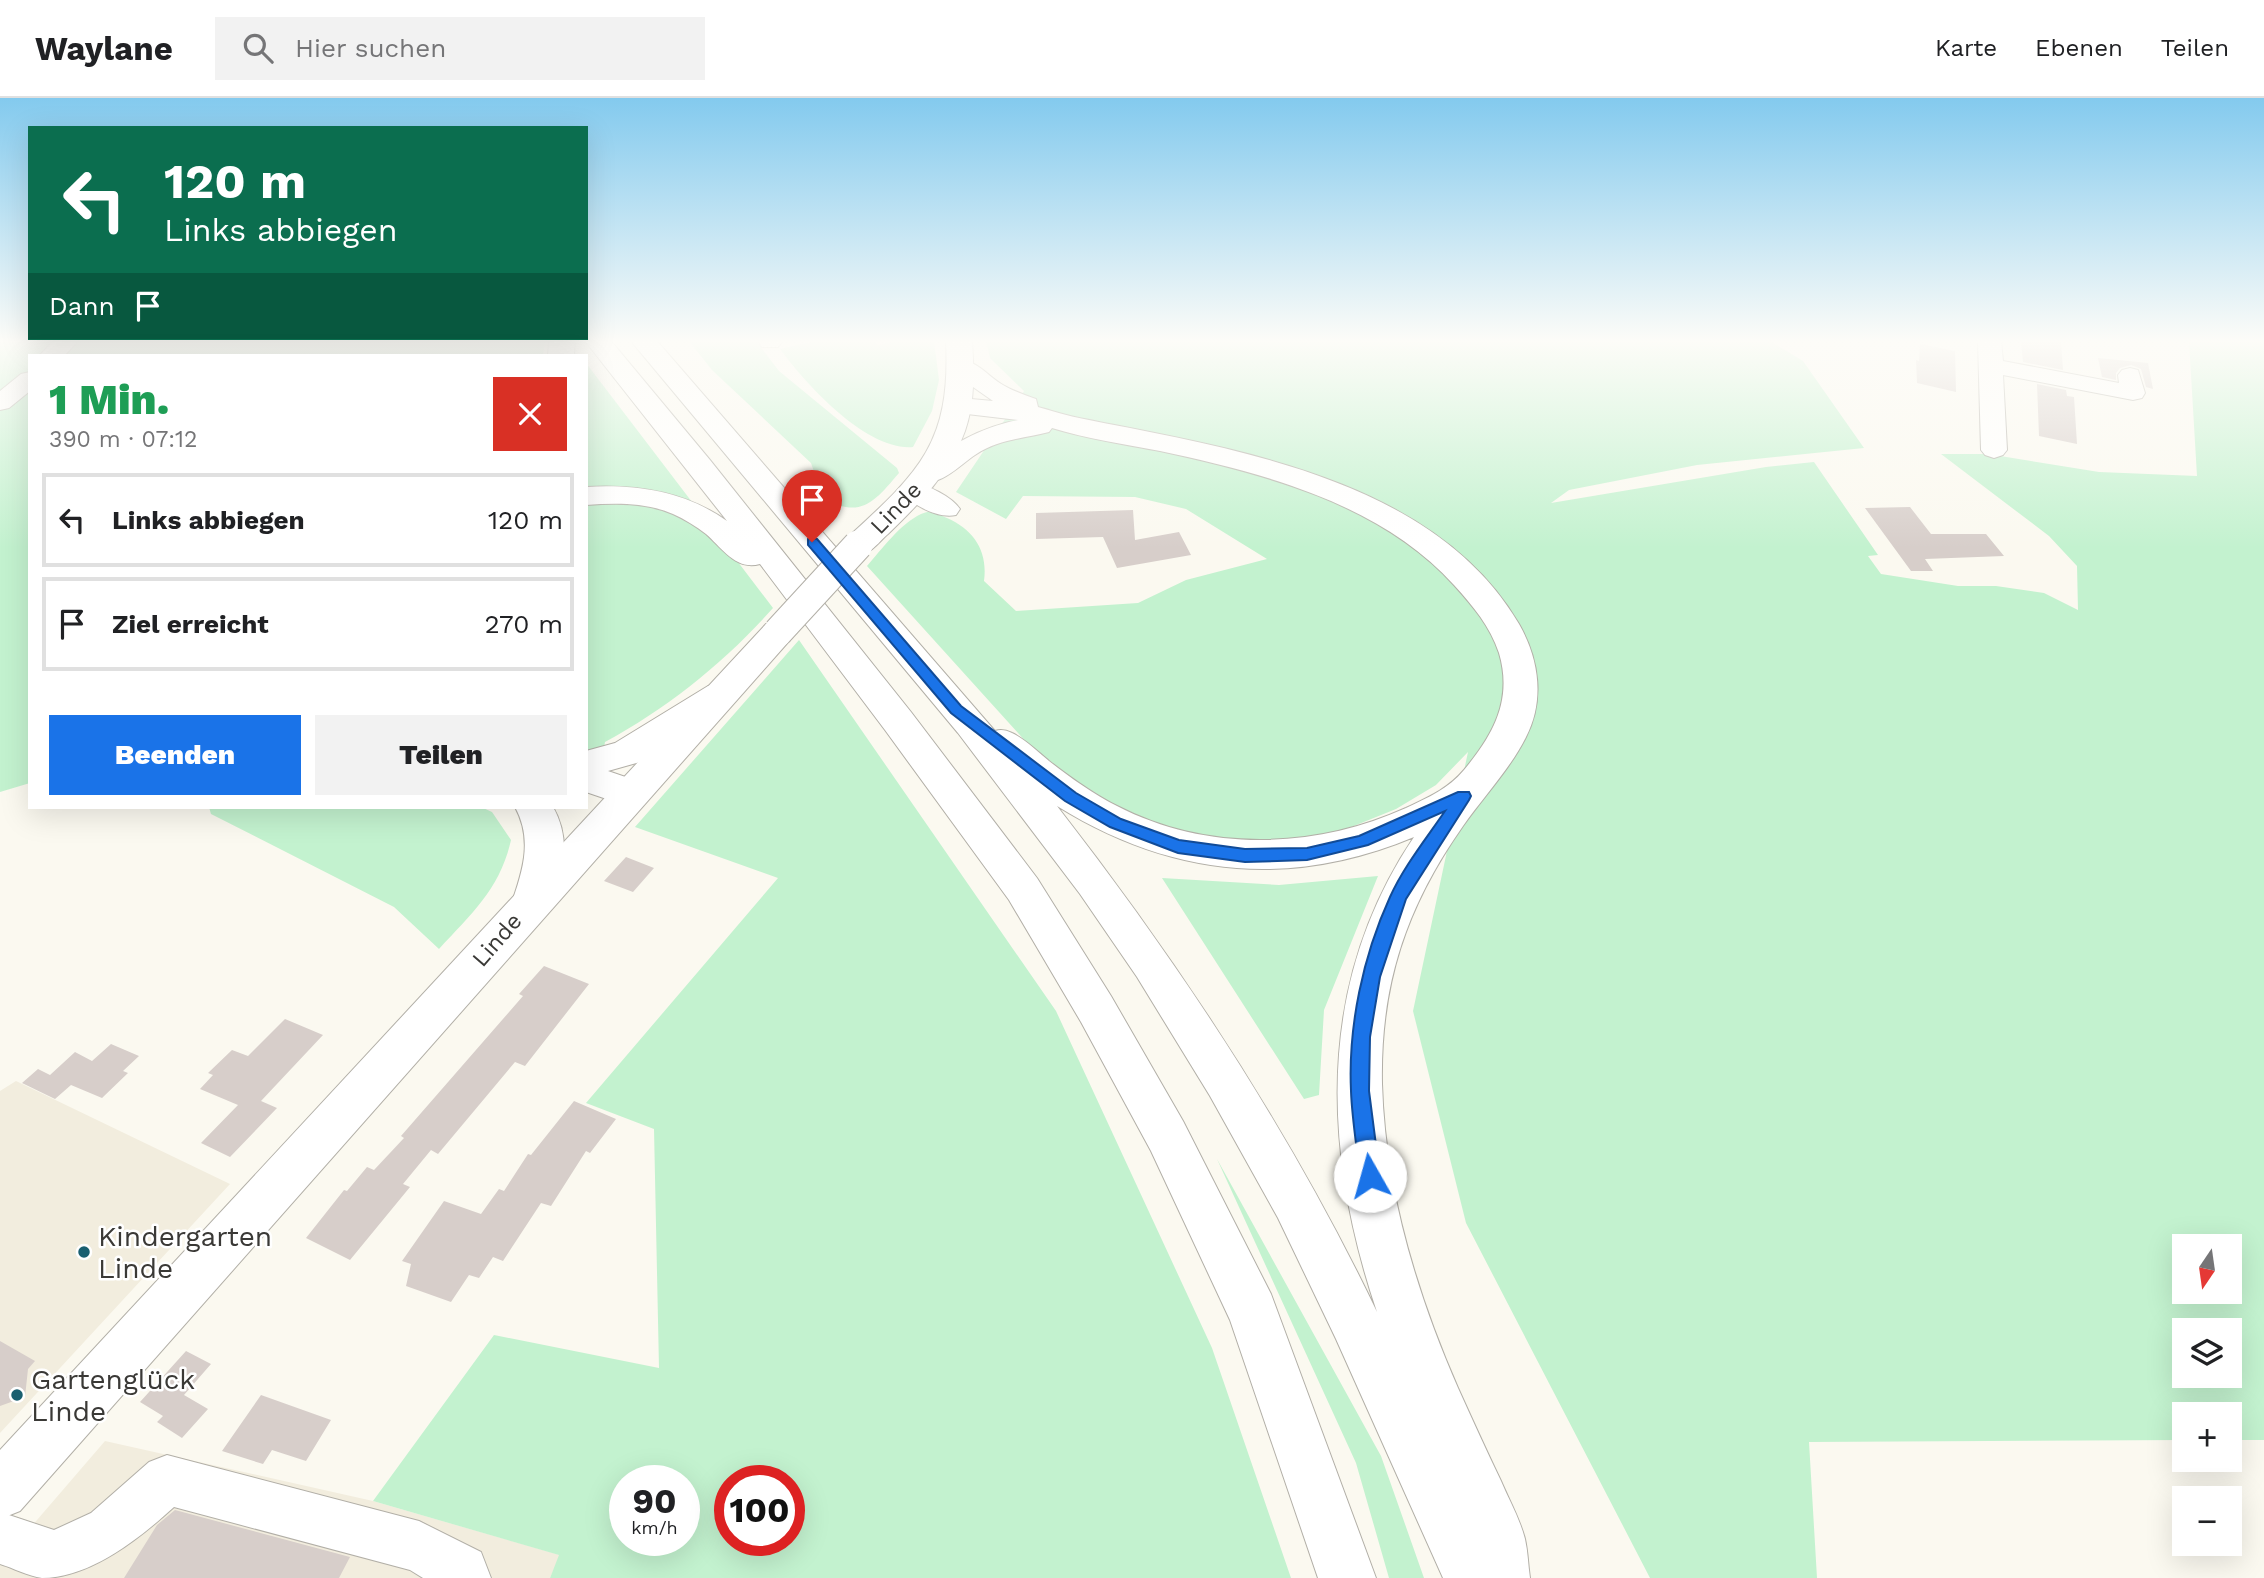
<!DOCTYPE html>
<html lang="de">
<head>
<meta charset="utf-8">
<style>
  :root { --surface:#fff; --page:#f2f2f2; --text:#202124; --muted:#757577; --line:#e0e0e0; --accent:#1a73e8 }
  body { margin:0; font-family:"Work Sans",sans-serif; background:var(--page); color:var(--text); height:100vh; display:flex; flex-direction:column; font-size:26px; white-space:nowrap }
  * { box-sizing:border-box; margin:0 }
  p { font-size:23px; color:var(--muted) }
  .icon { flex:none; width:38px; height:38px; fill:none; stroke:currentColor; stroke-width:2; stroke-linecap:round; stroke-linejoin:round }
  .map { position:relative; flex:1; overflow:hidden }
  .panel { position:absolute; left:28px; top:256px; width:560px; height:455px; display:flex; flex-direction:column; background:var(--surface); border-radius:0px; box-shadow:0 7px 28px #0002 }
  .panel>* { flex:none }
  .banner { position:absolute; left:28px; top:28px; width:560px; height:214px; border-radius:0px; box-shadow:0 7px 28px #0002; background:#0b6e4f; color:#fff; overflow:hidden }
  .needle { width:46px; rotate:193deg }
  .fabs { position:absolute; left:2172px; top:1136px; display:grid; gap:14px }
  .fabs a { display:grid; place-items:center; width:70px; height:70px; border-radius:0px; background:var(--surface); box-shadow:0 7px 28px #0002; font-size:35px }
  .speed { position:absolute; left:609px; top:1367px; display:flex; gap:14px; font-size:35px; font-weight:700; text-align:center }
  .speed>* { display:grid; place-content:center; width:91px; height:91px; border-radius:50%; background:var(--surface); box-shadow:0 7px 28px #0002; line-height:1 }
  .speed small { font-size:18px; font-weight:400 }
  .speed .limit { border:10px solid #d22; background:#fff; color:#111 }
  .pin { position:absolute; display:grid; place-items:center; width:60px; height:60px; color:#fff; margin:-72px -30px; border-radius:50% 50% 50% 0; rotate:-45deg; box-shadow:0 0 7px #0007 }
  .pin .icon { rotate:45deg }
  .me { position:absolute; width:77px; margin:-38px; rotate:353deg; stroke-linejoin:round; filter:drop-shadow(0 0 5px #0008) }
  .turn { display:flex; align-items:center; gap:24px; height:147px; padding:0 21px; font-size:32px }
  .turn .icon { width:91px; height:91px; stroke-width:2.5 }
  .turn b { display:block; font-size:49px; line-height:60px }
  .then { display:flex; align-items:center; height:66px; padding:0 21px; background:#0003; gap:14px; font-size:26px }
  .round { display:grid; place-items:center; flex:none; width:74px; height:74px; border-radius:0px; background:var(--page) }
  .head { display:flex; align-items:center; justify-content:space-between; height:119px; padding:0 21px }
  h1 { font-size:42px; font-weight:800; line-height:52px; color:#1e9e55 }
  .primary-button { display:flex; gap:14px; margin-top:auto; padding:14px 21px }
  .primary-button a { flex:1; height:80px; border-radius:0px; background:var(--accent); color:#fff; font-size:28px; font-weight:800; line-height:80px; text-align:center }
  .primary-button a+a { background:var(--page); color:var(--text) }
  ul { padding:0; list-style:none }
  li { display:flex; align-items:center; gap:21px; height:94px; margin:0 14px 10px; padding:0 7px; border:4px solid var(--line); border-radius:0px }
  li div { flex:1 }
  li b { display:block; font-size:26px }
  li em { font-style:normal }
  header { display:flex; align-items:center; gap:42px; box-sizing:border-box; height:98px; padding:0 35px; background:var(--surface); border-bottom:2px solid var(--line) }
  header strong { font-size:33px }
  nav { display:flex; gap:38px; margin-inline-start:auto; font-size:24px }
  .search { width:490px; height:63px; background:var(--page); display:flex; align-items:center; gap:18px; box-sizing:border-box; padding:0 24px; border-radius:0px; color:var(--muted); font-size:26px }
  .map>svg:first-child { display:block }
  .built { fill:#f2edde }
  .green { fill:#c3f2cf; fill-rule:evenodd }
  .building { fill:#d7ceca }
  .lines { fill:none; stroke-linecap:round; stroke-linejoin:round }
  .minor-casing { stroke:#b2afa7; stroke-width:2 }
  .major-casing { stroke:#b2afa7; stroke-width:2 }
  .highway-casing { stroke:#b2afa7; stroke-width:2 }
  .minor { fill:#fff; fill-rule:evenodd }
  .major { fill:#fff; fill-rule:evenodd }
  .highway { fill:#fff; fill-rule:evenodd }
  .major-bridge-casing { stroke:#b2afa7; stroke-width:31; stroke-linecap:butt }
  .major-bridge { stroke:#fff; stroke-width:29 }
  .route { fill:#1a73e8; stroke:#114b97; stroke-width:2 }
  .poi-dot { fill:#195f70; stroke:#fff; stroke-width:2.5 }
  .labels { text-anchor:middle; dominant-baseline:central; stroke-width:5; stroke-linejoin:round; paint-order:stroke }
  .street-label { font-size:23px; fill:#3a3936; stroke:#fff }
  .near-poi-label { font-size:28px; fill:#3a3936; stroke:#fff; text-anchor:start }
</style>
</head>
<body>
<header>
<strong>Waylane</strong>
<div class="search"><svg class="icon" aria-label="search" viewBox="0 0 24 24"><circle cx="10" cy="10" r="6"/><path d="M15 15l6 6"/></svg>Hier suchen</div>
<nav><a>Karte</a><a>Ebenen</a><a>Teilen</a></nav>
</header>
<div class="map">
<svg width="2264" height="1480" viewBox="0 0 2264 1480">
  <rect width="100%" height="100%" fill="#fbf9f0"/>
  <!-- built -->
  <path class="built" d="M16,983L230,1086L0,1335V993Z
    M105,1343L373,1403L560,1457L550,1480H0V1465Z"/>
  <!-- green -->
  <path class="green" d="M0,243H545L543,257H30V685L0,694Z
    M689,243H756L779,273L897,370L899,375C875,403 861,422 823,400L811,365L712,272Z
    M815,243H873L878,247L894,243H934L939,282L932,313L913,349C866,353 806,286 780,251Z
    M986,243H1770L1803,263L1864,350L1697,367L1569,392L1551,405L1766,369L1814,364L1878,457L1868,458L1881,476L1958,488H1996L2044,495L2078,512L2077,468L2049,438L1941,356H1988L2099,374L2197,378L2189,243H2264V1342H2230V1316H2184V1342L1809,1344L1817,1480H1650L1466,1125L1413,913L1468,654L1436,687L1396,711L1339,734L1286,744L1222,742L1170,733L1121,711L1073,681L1027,645L867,468C882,451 900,426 921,416C931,411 938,416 947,420C974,432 988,453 984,483L1016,513L1138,505L1186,482L1267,461L1186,411L1135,399L1023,398L1006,421L956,394L1024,293L990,260ZM2184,1148H2230V1194H2184ZM2184,1232H2230V1278H2184Z
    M586,265L692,404L671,397L586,391Z
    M616,402L665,409L722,443L773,510C726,563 668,610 605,644L603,655L586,657V403Z
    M799,542L1056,913L1212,1250L1291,1480H550L559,1457L373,1403L494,1237L659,1270L654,1031L586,1005L778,780L635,729ZM625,1382H684V1442H625ZM730,1382H789V1442H730Z
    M209,709H481L492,714L511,742C500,791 472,815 439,851L394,809L211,716Z
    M1378,778L1324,912L1319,997L1304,1001L1162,780L1279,787Z
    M1217,1061L1381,1358L1424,1480H1389L1356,1365Z"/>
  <!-- building -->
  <path class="building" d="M2021,243H2061L2063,272L2023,264Z
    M1920,246L1955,253L1956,294L1917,285L1916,262L1919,263Z
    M2098,260L2148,265L2153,291L2146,289L2141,271L2131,267L2120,270L2116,275V282L2102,279Z
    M2037,286L2066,292L2067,298L2074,299L2077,346L2039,338Z
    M1910,409L1931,436H1986L2004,458L1925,461L1933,473H1911L1865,410Z
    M1133,412L1135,442L1179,434L1191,457L1117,470L1103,439L1036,441V415Z
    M626,759L654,770L633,794L604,783Z
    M544,868L589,886L525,968L515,964L438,1056L431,1052L403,1086L410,1089L350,1162L306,1140L344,1092L347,1093L367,1069L374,1072L404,1040L401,1038L523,898L519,896Z
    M285,921L323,937L261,1003L277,1010L230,1059L201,1045L238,1007L200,991L213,977L208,975L232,952L248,958Z
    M111,946L139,958L123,973L128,975L102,1000L71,987L55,1001L22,985L38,971L50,977L75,954L92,963Z
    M574,1003L616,1021L590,1055L586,1053L551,1108L541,1105L503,1163L493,1159L479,1180L469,1177L451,1204L406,1188L411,1166L402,1163L444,1103L481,1116L499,1091L504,1093L528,1056L531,1057Z
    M0,1243L35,1263L28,1271L25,1299L0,1308Z
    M186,1253L211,1266L184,1297L208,1311L182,1340L157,1324L163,1318L140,1304Z
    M261,1297L331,1322L306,1363L272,1352L263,1366L222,1353Z
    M175,1412L350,1459L339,1480H124L157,1427Z"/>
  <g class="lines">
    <defs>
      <path id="minor" d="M53,243H78L65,257H40Z
        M758,243H781L782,244L778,249H762Z
        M1978,243H2001L2003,263L2119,285L2118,277L2122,272L2130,270L2138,272L2145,295L2142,300L2133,302L2003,277L2007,352L2003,357L1994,360L1985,357L1981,352Z
        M30,274V293L9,310L0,312V293L21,276Z
        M914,384C929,388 951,398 960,411L956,417C938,421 911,407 901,392L905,386Z
        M167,1357L419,1423L481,1454L491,1480H423L410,1472L174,1409C141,1439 91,1480 42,1480C28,1478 13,1470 0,1466V1414L54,1432L91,1415L149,1364Z"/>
      <path id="major" d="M946,243H972C974,274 975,304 965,333C951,374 918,407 888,436C882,441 875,450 868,454C861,458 854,456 847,454L843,447L847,440C919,374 951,346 946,243Z
        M778,523L790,526L795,534L790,542L20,1413L0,1421V1352L766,526Z"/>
      <path id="highway" d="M549,243H575L574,257H548Z
        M585,243H611L710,362L911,614L1037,780L1111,898L1183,1023L1271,1196L1376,1480H1318L1230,1222L1151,1053L1081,924L1009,802L885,632L760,466C736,473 722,450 706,436C696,428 684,421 673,416C645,404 615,405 586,407V389C636,386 685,393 727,423Z
        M631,243H657L995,633C1001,631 1006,632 1012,635C1025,641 1038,654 1049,663C1071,680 1093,696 1117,708C1208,755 1315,751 1406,710C1429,699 1448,691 1464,672C1493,637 1513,602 1499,555C1490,528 1473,508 1454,487C1381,406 1264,375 1160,353C1124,346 1087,341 1052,330L1049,334C1022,341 999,341 975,357C957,369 941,389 918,383L913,377L918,371C950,348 978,330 1018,322L950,314L946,308L950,302L960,300L993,303L953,275L949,269L953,263C974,258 986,277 1003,287C1013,293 1025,297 1036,301L1038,309C1053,313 1068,318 1084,321C1234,351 1434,381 1519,526C1539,561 1545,602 1526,639C1510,671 1484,698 1463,728C1406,809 1380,887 1382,986C1385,1091 1416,1194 1458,1290C1472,1321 1486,1352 1501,1383C1509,1402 1520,1421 1525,1441C1528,1454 1528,1467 1530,1480H1443L1336,1241L1278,1120L1210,998L1137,879L1080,796L958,635ZM1057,708C1171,779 1290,791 1414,739C1316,885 1322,1051 1377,1214C1290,1033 1180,866 1057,708Z
        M720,585L732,588L737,597L732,606L640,664L608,673L643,685L649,695L643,705L630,709L586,694V653L615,645L708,588Z
        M515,709H553C572,742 564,780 547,812L533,817L519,812L513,801C524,769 532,740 515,709Z"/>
    </defs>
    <!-- minor casing -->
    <use href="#minor" class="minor-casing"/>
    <!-- major casing -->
    <use href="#major" class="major-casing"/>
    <!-- highway casing -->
    <use href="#highway" class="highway-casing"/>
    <!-- minor -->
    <use href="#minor" class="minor"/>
    <!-- major -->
    <use href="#major" class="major"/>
    <!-- highway -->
    <use href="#highway" class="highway"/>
    <defs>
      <path id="major-bridge" d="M778,534L858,447"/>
    </defs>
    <!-- major-bridge casing -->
    <use href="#major-bridge" class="major-bridge-casing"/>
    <!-- major-bridge -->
    <use href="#major-bridge" class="major-bridge"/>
  </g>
  <!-- sky -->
  <linearGradient id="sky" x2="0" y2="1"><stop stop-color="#83caee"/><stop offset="0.54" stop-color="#fdfcf8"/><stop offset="1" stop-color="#fdfcf8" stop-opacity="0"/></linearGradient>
  <rect width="2264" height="450" fill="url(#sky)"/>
  <!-- route -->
  <path class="route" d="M812,440L817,441L961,608L1076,695L1121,721L1179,742L1245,751L1307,750L1359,738L1458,694H1469L1471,698L1469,702L1406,801L1380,879L1370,939L1369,993L1380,1078L1377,1085L1370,1088L1363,1085L1360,1078C1357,1050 1352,1021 1351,993C1348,928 1363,858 1390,799C1404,768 1426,741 1445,713L1368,747L1307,762L1245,764L1178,755L1110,729L1065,703L951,615L808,447V441Z"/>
  <!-- markers -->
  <g class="poi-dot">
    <circle cx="84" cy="1154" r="7"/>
    <circle cx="17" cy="1297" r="7"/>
  </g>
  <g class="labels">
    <!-- street labels -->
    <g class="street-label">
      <text transform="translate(896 410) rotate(-46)">Linde</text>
      <text transform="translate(497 842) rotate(-49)">Linde</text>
    </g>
    <!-- near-poi labels -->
    <g class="near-poi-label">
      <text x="98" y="1138">Kindergarten<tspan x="98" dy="32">Linde</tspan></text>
      <text x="31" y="1281">Gartenglück<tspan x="31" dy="32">Linde</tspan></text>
    </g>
  </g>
</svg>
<div class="fabs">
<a><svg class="needle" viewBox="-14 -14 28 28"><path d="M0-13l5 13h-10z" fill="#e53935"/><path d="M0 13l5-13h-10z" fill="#757577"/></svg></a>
<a><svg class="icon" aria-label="layers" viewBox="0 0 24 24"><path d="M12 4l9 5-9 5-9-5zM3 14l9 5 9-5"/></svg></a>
<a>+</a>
<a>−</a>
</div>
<div class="speed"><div>90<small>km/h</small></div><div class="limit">100</div></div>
<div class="pin" style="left:812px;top:444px;background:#d93025"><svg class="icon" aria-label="arrive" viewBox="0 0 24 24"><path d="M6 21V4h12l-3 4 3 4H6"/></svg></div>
<svg class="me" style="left:1370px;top:1078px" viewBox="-20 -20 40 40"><circle r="19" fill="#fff"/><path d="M0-13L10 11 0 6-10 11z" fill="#1a73e8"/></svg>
<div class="banner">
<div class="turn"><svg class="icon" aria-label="left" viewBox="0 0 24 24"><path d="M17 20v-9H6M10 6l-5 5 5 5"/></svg><div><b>120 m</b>Links abbiegen</div></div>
<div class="then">Dann<svg class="icon" aria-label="arrive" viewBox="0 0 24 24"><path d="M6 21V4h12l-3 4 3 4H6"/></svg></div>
</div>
<section class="panel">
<div class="head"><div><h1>1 Min.</h1><p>390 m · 07:12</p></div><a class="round" style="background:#d93025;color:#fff"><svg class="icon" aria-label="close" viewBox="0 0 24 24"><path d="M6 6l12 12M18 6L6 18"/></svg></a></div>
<ul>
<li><svg class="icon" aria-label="left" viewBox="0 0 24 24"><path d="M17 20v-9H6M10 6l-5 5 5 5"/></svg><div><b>Links abbiegen</b></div><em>120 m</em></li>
<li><svg class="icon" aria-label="arrive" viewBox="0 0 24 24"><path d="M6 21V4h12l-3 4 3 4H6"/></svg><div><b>Ziel erreicht</b></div><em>270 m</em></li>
</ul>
<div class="primary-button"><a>Beenden</a><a>Teilen</a></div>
</section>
</div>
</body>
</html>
